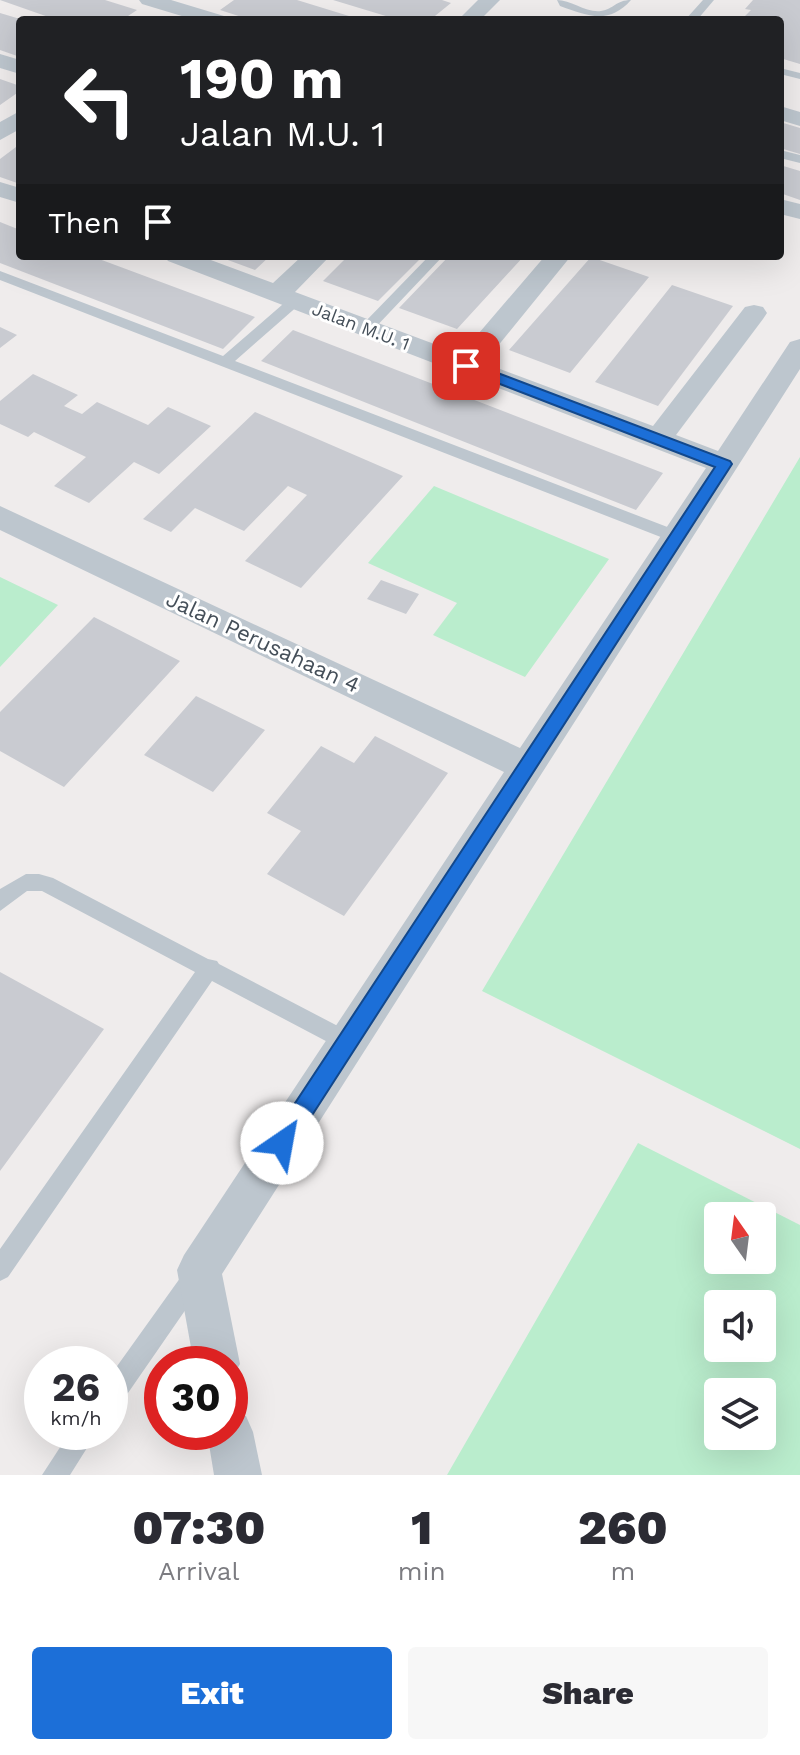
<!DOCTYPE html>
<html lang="en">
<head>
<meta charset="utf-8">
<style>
  :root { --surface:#fff; --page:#f7f7f7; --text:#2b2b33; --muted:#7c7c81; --accent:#1c6fd8 }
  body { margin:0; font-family:"Work Sans",sans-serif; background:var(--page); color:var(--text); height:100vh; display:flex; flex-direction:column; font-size:30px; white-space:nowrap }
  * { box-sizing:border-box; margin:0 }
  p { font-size:26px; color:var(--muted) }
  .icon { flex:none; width:44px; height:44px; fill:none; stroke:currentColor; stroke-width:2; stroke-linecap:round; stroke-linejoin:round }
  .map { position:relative; height:1475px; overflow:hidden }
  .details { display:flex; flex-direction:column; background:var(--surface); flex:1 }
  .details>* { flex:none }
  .top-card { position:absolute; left:16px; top:16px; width:768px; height:244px; border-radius:8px; box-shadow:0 8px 32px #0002; background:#202124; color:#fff; overflow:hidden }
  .needle { width:52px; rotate:346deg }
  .controls { position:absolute; left:704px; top:1202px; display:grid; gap:16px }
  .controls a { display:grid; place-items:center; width:72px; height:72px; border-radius:8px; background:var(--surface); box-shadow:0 8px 32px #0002; font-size:40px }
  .speed { position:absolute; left:24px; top:1346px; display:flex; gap:16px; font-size:40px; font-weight:700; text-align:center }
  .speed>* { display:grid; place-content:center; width:104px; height:104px; border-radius:50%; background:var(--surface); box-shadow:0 8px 32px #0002; line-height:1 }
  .speed small { font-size:20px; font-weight:400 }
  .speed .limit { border:12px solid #d22; background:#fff; color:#111 }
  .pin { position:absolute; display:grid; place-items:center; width:68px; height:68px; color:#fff; margin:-34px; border-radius:16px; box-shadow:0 4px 12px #0006 }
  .me { position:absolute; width:88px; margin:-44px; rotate:33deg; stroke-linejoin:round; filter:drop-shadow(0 0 6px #0008) }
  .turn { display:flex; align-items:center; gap:28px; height:168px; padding:0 32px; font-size:36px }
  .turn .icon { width:104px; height:104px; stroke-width:2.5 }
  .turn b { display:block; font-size:56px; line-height:68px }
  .then { display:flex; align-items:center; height:76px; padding:0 32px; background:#0003; gap:16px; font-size:30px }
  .eta { display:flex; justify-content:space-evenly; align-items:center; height:136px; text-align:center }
  .eta b { font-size:48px; font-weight:800; line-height:56px }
  .primary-button { display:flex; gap:16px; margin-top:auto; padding:16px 32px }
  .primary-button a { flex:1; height:92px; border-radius:8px; background:var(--accent); color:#fff; font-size:32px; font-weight:800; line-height:92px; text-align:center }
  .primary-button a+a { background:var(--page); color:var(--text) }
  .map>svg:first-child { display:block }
  .green { fill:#baedcd; fill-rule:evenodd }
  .building { fill:#c9cbd1 }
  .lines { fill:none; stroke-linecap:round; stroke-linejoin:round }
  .service { fill:#bdc6ce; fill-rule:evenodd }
  .minor { fill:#bdc6ce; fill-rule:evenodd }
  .route { fill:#1c6fd8; stroke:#12488c; stroke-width:2 }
  .labels { text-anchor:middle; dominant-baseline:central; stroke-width:6; stroke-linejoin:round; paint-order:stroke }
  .far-street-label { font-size:18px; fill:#454f59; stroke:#fff }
  .street-label { font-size:22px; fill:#454f59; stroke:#fff }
</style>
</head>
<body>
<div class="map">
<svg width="800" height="1475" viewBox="0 0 800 1475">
  <rect width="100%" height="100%" fill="#efecec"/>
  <!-- green -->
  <path class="green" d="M800,457V1149L482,991Z
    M434,486L609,559L525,677L433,635L457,603L368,563Z
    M0,577L58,605L0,667Z
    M638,1143L800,1225V1475H447ZM718,1216H762V1260H718ZM718,1304H762V1348H718ZM718,1392H762V1436H718Z"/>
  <!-- building -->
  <path class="building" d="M0,0H105L137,10L122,20H57Z
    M234,0H297L362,20H251L220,10Z
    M333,0H442L451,3L430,20H399Z
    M753,0H800V64L780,58V20H741L751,10L745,9Z
    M0,13L20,19V57L0,50Z
    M0,79L20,86V91L0,105Z
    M780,122L800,128V154L780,148Z
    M20,144V184L0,177V159Z
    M780,165L800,171V200L780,193Z
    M0,222L20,230V256H91L255,317L223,349L0,263Z
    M217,256H270L255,270Z
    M348,256H423L378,301L323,281Z
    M449,256H524L457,329L399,308Z
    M591,257L649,277L570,373L509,350Z
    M672,285L733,306L658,406L595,382Z
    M0,327L17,335L0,348Z
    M293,330L663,473L636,510L261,361Z
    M33,374L78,395L64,406L82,414L97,402L148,425L168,407L211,426L159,474L134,462L89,503L54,486L86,457L34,432L28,437L0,424V401Z
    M255,412L403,476L301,588L245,561L307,495L288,486L244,531L195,508L171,532L143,519Z
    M381,580L419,594L406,614L367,599Z
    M94,617L180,661L64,787L0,751V712Z
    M196,696L265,730L213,792L144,755Z
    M375,736L448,773L344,916L267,874L301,831L267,813L321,746L354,763Z
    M0,972L104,1029L0,1171Z"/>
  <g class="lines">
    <!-- service -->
    <path class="service" d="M557,0C571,0 586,13 601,11C614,9 616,0 631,0C609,25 588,16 560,6Z
      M703,0H714L697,20H685Z
      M780,68L800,73V79L780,74Z
      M780,150L800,155V163L780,158Z
      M429,256H443L372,331H362V325Z
      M0,271L223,356L290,298H300V304L235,361L683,533L685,537L677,543L671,541L0,280Z
      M26,874H39L53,878L208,959L217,961L219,964L355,1035L358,1042L355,1049L348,1052L341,1049L212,981L8,1277L0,1281V1249L195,972L42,891H27L0,911V889Z
      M196,1263L204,1267L208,1275L204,1283L119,1406L110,1409V1376L188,1267Z
      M70,1432H97L70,1475H42Z"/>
    <!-- minor -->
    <path class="minor" d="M139,0H171L224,16L227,20H195L142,4Z
      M478,0H500L480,20H458Z
      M0,54L20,60V74L0,68Z
      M780,106L800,112V126L780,120Z
      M20,111V129L0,140V122Z
      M0,182L20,188V203L0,197Z
      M780,199L800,204V219L780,214Z
      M164,256H200L273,283L302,256H330L295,292L461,354L545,256H571L484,363L653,426L745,307L754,305L763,307L767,313L763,319L676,435L718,451L790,342L800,339V369L222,1274L240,1364L230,1381V1364H194L177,1270L184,1255L504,772L0,530V506L520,748L706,468L168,261Z
      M230,1409L246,1416L253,1432L262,1475H214L207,1432H230Z"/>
  </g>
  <!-- route -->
  <path class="route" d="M466,361L730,461L732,464L289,1151L282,1154L274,1151L271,1143L274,1135L715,467L461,369V363Z"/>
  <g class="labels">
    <!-- far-street labels -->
    <g class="far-street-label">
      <text transform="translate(361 326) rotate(21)">Jalan M.U. 1</text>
    </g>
    <!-- street labels -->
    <g class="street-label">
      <text transform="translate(263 642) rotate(25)">Jalan Perusahaan 4</text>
    </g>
  </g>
</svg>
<div class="controls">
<a><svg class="needle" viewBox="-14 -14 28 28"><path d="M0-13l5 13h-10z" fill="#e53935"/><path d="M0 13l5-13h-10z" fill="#7c7c81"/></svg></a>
<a><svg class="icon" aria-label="sound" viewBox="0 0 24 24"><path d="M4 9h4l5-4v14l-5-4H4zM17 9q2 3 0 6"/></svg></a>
<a><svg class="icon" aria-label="layers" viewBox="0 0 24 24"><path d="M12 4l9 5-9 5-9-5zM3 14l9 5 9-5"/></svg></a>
</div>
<div class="speed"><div>26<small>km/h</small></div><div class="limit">30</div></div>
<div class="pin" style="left:466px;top:366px;background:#d93025"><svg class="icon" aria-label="arrive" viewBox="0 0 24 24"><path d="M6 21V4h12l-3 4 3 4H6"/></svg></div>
<svg class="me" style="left:282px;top:1143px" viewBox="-20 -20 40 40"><circle r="19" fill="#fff"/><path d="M0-13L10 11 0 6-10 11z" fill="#1c6fd8"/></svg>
<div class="top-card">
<div class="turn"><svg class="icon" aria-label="left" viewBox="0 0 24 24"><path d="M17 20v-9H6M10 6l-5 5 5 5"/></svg><div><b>190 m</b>Jalan M.U. 1</div></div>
<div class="then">Then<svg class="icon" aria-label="arrive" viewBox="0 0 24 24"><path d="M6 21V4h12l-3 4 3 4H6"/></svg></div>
</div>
</div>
<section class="details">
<div class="eta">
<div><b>07:30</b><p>Arrival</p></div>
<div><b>1</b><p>min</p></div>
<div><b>260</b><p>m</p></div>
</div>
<div class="primary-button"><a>Exit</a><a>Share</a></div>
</section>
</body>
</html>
